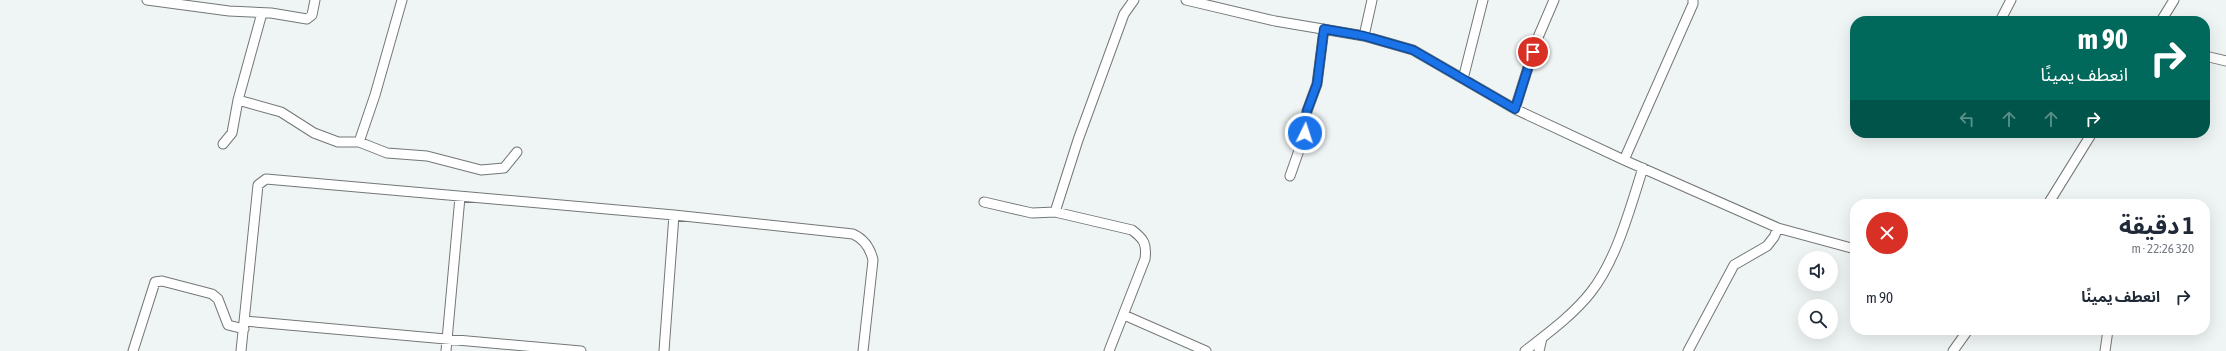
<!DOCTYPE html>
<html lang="ar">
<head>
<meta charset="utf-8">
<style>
  :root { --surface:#fff; --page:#f2f2f3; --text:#1f2937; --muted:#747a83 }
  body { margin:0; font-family:"Asap Condensed","Noto Sans Arabic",sans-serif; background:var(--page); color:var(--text); direction:rtl; height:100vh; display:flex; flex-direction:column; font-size:15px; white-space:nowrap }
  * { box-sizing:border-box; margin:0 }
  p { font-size:13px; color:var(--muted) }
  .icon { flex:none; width:22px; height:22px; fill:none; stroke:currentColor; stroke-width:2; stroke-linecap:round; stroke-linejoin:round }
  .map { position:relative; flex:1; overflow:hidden; direction:ltr }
  .panel { position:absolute; left:1850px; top:199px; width:360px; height:136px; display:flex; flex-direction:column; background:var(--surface); border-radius:16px; box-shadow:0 4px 16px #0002; direction:rtl }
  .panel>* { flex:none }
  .guide { position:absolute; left:1850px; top:16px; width:360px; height:122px; border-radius:16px; box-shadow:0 4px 16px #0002; direction:rtl; background:#00695c; color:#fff; overflow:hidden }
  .buttons { position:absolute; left:1798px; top:251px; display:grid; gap:8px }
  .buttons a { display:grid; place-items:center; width:40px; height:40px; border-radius:50%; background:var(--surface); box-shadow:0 4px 16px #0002; font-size:20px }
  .pin { position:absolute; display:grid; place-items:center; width:34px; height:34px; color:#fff; margin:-17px; border:2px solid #fff; border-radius:50%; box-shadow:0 1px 4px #0007 }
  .me { position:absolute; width:44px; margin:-22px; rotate:4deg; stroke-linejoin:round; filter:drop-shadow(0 0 3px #0008) }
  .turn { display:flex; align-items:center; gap:14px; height:84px; padding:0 16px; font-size:18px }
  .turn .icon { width:52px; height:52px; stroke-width:2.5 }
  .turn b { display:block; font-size:28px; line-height:34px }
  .lanes { display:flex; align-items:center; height:38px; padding:0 16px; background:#0003; justify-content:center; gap:20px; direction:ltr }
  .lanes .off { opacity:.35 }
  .round { display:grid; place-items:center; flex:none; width:42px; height:42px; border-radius:21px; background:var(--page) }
  .head { display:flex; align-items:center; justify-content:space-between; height:68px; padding:0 16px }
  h1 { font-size:24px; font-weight:700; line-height:30px }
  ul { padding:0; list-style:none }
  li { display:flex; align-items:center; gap:12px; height:60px; padding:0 16px }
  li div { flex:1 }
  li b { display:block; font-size:15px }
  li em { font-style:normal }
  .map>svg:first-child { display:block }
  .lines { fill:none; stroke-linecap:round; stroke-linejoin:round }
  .street-casing { stroke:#737778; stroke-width:11 }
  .street { stroke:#fff; stroke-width:9 }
  .route-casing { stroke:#114b97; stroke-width:10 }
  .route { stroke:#1a73e8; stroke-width:7 }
</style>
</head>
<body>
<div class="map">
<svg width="2226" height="351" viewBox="0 0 2226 351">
  <rect width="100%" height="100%" fill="#eff4f4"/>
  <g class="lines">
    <defs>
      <path id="street" d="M147,0L229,11L271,13L307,19L312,15L315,0
        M1186,0L1275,21L1364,36L1413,50L1515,109L1624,160L1778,228L1855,249
        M2000,21L2011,0
        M2161,21L2174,0
        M1364,36L1372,0
        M2205,56L2226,61
        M1463,79L1483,0
        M238,100L281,112L314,133L338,142H359L387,153L427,156L481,170L504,168L517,152
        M1515,109L1536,42L1554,0
        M359,142L375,95L402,0
        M223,144L232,133L238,100L262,13
        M1624,160L1693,4V0
        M1290,176L1305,133L1307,111L1317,84L1324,29
        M984,202L1032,213L1055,212L1132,230C1144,239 1147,244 1145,259L1109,351
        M2048,204L2092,133
        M1055,212L1078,140L1124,14L1134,0
        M1124,315L1206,351
        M244,321L581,351
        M133,351L155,282L162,281L212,294L218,299L228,325L244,329
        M241,351L258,185L266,179L674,215L853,234C864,239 870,247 873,260L863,351
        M446,351L460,197
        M664,351L674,215
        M1525,351C1548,333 1573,315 1591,292C1617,259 1630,208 1643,168
        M1539,351L1542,338
        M1688,351L1734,265L1767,246L1774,237L1778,228
        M1953,351L1968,330
        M2105,351L2108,330"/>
    </defs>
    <!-- street casing -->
    <use href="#street" class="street-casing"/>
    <!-- street -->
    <use href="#street" class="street"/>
  </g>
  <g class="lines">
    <defs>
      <path id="route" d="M1305,133L1307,111L1317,84L1324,29L1364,36L1413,50L1515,109L1533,52"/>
    </defs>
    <!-- route casing -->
    <use href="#route" class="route-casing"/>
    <!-- route -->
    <use href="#route" class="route"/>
  </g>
</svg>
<div class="buttons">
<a><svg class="icon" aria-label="sound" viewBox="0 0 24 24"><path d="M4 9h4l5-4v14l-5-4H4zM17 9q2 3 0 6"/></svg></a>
<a><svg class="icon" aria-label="search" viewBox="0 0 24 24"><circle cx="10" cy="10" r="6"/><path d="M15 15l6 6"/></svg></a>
</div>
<div class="pin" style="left:1533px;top:52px;background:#d93025"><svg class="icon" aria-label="arrive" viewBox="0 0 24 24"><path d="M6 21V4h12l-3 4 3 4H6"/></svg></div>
<svg class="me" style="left:1305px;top:133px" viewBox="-20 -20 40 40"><circle r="17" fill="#1a73e8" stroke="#fff" stroke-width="3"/><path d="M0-11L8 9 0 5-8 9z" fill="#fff"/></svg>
<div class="guide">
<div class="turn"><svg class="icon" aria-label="right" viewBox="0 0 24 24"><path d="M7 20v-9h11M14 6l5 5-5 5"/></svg><div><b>90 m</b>انعطف يمينًا</div></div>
<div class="lanes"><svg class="icon off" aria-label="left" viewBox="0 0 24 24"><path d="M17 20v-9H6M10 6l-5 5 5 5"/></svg><svg class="icon off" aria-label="ahead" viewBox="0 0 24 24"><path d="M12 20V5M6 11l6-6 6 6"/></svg><svg class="icon off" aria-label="ahead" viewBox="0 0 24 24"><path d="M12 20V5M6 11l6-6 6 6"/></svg><svg class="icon" aria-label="right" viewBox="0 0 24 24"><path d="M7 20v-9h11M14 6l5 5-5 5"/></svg></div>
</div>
<section class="panel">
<div class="head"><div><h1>1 دقيقة</h1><p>320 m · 22:26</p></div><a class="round" style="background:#d93025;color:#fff"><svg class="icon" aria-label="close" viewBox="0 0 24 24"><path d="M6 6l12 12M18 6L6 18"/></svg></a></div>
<ul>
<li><svg class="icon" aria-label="right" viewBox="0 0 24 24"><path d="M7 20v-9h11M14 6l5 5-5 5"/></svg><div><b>انعطف يمينًا</b></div><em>90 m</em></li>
</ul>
</section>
</div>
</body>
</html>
